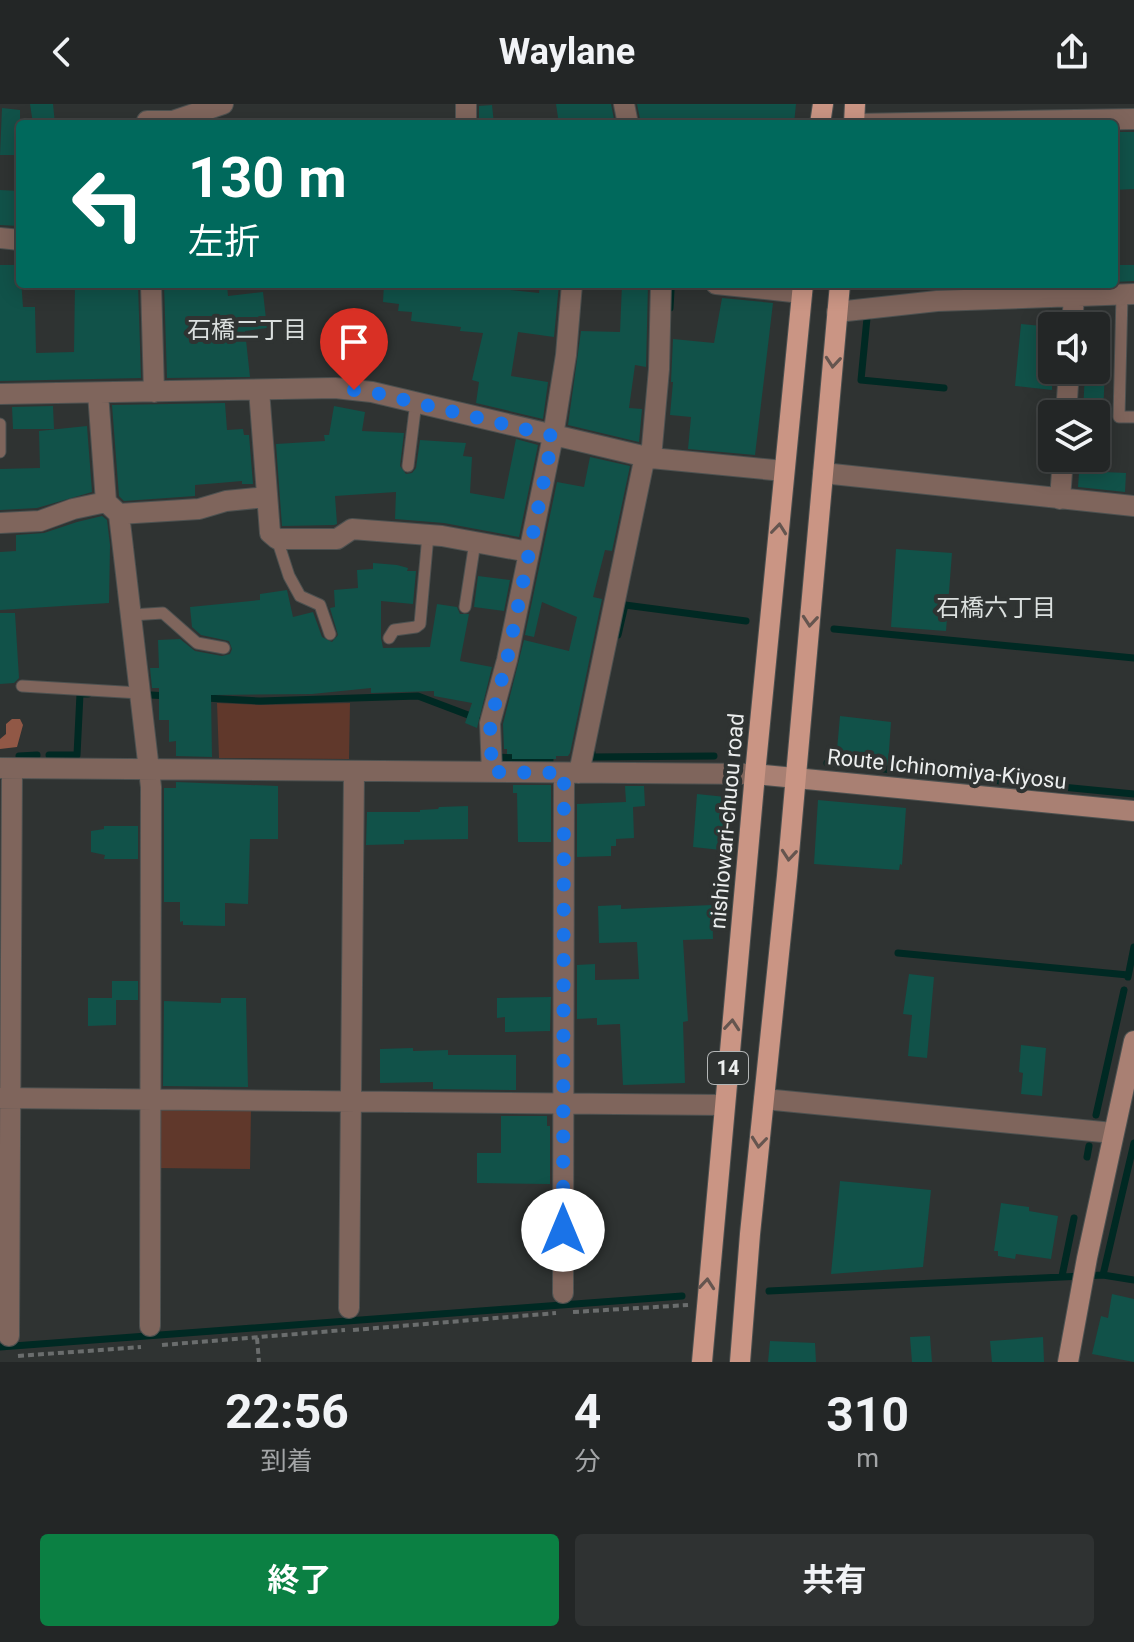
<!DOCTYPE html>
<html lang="ja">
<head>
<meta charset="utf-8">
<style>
  :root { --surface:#232626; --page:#2f3232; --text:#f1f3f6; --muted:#a3a5a7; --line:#404343; --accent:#0b8043 }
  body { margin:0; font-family:Roboto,"Noto Sans JP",sans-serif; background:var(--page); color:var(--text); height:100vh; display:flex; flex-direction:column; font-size:30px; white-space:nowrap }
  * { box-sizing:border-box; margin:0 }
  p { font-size:26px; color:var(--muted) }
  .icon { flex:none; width:44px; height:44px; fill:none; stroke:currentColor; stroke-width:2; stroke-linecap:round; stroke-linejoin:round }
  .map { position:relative; height:1258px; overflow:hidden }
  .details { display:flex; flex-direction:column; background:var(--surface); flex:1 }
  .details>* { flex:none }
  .hud { position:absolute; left:16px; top:16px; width:1102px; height:168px; border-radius:8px; box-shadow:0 4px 20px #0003,0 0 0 2px var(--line); background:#00695c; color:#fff; overflow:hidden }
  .tools { position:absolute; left:1038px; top:208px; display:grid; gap:16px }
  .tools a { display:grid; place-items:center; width:72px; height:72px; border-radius:8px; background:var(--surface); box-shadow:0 4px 20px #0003,0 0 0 2px var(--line); font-size:40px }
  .pin { position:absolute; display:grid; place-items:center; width:68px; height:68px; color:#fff; margin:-82px -34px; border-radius:50% 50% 50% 0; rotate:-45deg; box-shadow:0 0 8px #0007 }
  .pin .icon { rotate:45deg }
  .me { position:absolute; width:88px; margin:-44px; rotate:0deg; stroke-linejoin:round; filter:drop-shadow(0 0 6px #0008) }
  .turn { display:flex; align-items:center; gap:28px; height:168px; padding:0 40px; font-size:36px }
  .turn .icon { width:104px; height:104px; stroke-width:2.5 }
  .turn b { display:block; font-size:56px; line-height:68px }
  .eta { display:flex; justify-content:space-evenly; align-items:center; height:136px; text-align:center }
  .eta b { font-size:48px; font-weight:700; line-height:56px }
  .primary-button { display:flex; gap:16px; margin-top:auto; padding:16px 40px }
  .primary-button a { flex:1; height:92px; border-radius:8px; background:var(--accent); color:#fff; font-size:32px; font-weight:700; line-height:92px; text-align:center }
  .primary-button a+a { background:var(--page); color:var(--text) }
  header { display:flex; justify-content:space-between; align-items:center; height:104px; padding:0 40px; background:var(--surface); font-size:36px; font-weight:700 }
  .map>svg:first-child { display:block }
  .green { fill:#60382b }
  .forest { fill:#915846 }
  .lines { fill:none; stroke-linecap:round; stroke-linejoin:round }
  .stream { stroke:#002923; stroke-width:7 }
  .building { fill:#115249 }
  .service-casing { stroke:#4d5150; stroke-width:13 }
  .minor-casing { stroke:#4d5150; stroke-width:22 }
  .secondary-casing { stroke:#4d5150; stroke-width:22 }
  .primary-casing { stroke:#4d5150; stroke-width:22 }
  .path { stroke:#6a6d6d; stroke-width:4; stroke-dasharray:6 4; stroke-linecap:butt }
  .service { stroke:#7f655c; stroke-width:11 }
  .minor { stroke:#7f655c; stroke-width:20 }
  .secondary { stroke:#a98073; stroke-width:20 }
  .primary { stroke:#ca9584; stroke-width:20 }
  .oneway { stroke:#65554f }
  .route { stroke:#1a73e8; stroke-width:14; stroke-dasharray:0 25.2 }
  .labels { text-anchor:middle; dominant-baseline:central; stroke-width:8; stroke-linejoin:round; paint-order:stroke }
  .shield { fill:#2f3332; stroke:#b3b6b6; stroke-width:2 }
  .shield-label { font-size:20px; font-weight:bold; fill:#eceeee }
  .street-label { font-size:22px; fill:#eceeee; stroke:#2f3332 }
  .neighbourhood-label { font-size:24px; fill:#dadfde; stroke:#2f3332 }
</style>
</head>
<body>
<header><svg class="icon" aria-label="back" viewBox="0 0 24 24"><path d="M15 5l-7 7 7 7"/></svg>Waylane<svg class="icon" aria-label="share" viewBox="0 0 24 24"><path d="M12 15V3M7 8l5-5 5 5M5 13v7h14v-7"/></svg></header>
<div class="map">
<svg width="1134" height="1258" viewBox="0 0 1134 1258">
  <rect width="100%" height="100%" fill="#2f3332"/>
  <!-- green -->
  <path class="green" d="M217,599L260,601L350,599L349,655L219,654Z
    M161,1003H251L250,1065L155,1064V1009Z"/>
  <!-- forest -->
  <path class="forest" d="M12,615H20L23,621L17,643L0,645V635L6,630V620Z"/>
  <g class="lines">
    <!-- stream -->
    <path class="stream" d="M670,204L671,186
      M867,214L861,276L944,284
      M834,525L1134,554
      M618,531L625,501L746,517
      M151,591L168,592
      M205,594L260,597L418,592L476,614
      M592,649L591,653L714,652
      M49,651H77L80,590H88
      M19,652L37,651
      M498,653L550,656
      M827,659L922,669
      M940,671L1134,690
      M898,849L1128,871
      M1128,873L1134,843
      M1096,1011L1124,886
      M1087,1053L1089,1042
      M1103,1171L1134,1176
      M1062,1172L1074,1114
      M769,1187L1103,1171L1134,1039
      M0,1243L682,1192"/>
  </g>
  <!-- building -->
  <path class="building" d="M30,0H53L55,20H33Z
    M556,0H611L615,20H559Z
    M637,0H796L794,20H641Z
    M492,1L494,20H479V2Z
    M2,4L20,6V51H0Z
    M1114,28H1134V85L1114,86Z
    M0,86L20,87L19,122L0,121Z
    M0,161H20L23,203H35L36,249L74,248L75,180H138L141,274L0,277Z
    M1114,161H1134V177L1114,178Z
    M164,180H227L228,192L263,188L267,224L245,227L250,273L167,274Z
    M384,180L435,184V180H502V185L539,189L540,180H559L554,233L518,228L511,272L548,278L543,315L476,299L479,278L472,276L483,229L460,227L461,223L411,217L412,208L398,207L399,200L383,198Z
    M622,180L648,181L646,263L635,261L629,304L642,305L639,338L568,321L581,227L620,228Z
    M722,194L773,199L755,351L688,345L691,313L670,311L673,278H671L673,235L714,239Z
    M1021,220L1052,223V286L1015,282Z
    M1085,266H1105L1103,310H1083Z
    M225,299L227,326L243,325L244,331H249L253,380H242V377L195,381V392L124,397L119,392L112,301Z
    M53,302L54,325H13L12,303Z
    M334,302L365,308L362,327L404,329L400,362L406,370L412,369L416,364L420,336L466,339L463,352L472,353L470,389L504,395L516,335L538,341L519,433L444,419L395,415L396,388L335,392L337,420L334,421L282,422L276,340L325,337L324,331H329Z
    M87,322L92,388L37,404L0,406V365L40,364L39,327Z
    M590,353L630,362L612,447L605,446L593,493L602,495L570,649L568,652H556V655H512V650H507V645H504L503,620L524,536L569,547L577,513L542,498L534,533L525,531L557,378L584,383Z
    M1080,354H1104V368L1126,369L1125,388L1078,383Z
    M102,412L107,416L110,441L109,499L0,506V448L16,447V431L44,429L77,418Z
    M896,445L952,449L946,527L891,523Z
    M373,459L397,461L408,464L407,467H416L413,500L381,497V534L383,544L430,543L437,500L457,503L460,510H469L460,557L492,563L477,624L465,619L472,599L434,592V587L371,589V584L312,590L211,591L212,653L176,652V637L169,638V616H159V584H152L150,564H159L158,536L180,535L195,547L222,552L230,550L232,545L229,537L201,531L192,523L190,503L260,496V490L287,486L293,513L313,508L322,533L332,538L338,531L330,504L335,503L334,486L358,484L357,466L373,465Z
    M478,472L510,476L504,507L474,503Z
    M0,509H15L19,574L14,579L0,580Z
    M840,612L891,618L888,661L836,657Z
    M176,678L278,682V735H250L248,800L225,799V822L183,821V817L180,818V798H164V684H176Z
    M513,681H551V738H518L517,689H513Z
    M625,682H644L645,702L633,703L634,734L616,735V742H611V752L577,753V700L626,698Z
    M697,690L726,693L721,746L693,743Z
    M818,696L906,704L902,761L900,760L899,766L814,760Z
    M468,702V735L404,736V740L366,741L367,708H420V706L438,705L439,703Z
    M104,722H138V755H104L105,751L91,748V727L104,725Z
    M621,801V805L712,801L713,835L683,836L688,917L683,918L685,979L623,981L620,920L597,921V914L577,915V861L595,860V876L639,875L637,838L599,839L598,802Z
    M909,870L934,873L927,954L908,952L912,911L903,910Z
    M112,877H138V896H116V921L88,922V894H112Z
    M551,893L550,927L505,928V913L497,914V894Z
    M221,894H246L248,983L163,982L164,897L221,899Z
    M1021,941L1046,944L1042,992L1021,990L1023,969L1019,968Z
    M413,944V947L448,946V951H516V986L433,985V978L380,979V945Z
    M501,1012H547V1022H550V1080L477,1079V1049H501Z
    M840,1077L931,1086L923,1163L831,1170Z
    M1001,1099L1029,1103V1107L1058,1112L1051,1155L1016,1150L1015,1155L998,1152V1147H994Z
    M1112,1190L1134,1195V1258L1092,1250L1101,1212L1108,1214Z
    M930,1232L932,1258H912L910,1233Z
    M1043,1233L1044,1258H992L990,1237Z
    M770,1237L815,1239L816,1258H768Z"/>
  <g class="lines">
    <defs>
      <path id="service" d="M1122,191L1119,313H1134
        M0,320V348
        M408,362L416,298
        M277,435L289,472L300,492L320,501L330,530
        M465,503L475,438
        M131,511L163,509L197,539L224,544
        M389,534L394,526L416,523L420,520L428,431
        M22,582L140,589"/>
      <path id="minor" d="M624,0L628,20
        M147,17H173L223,0
        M466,20V0
        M854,20L1134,15
        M0,134L20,136
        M151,180L154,288
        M716,180L802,189
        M837,208L937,197L1134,190
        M1072,222L1074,192
        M259,286L270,429L277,435H337L352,425L442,432L529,448
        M98,289L106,398L119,410L151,683L150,1222
        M0,290L335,284L372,288L651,354L784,367
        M1066,310L1069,266
        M651,354L659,265L661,180
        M823,369L1134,402
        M1060,395L1063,354
        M119,410L199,405L226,397L267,393
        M0,419L40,417L73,405L106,398
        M0,664L755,670
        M492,668L490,619L507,556L553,332L566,251L572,180
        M579,669L645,352
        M0,994L724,1001
        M764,995L1113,1029
        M563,1189L564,669
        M349,1204L354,667
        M9,1232L12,665"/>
      <path id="secondary" d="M755,670L1134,707
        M1068,1258L1087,1154L1134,937"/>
      <path id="primary" d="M820,20L823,0
        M854,20L855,0
        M702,1258L755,670L803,180
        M740,1258L750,1130L787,772L840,180"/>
    </defs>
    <!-- service casing -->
    <use href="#service" class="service-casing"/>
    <!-- minor casing -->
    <use href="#minor" class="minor-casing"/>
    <!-- secondary casing -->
    <use href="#secondary" class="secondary-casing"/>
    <!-- primary casing -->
    <use href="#primary" class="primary-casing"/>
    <!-- path -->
    <path class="path" d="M573,1208L688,1201
      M353,1226L556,1209
      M257,1234L259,1258
      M162,1241L345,1226
      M18,1252L141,1243"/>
    <!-- service -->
    <use href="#service" class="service"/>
    <!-- minor -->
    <use href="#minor" class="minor"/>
    <!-- secondary -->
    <use href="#secondary" class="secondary"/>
    <!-- primary -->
    <use href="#primary" class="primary"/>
  </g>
  <!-- one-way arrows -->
  <defs><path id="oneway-chevron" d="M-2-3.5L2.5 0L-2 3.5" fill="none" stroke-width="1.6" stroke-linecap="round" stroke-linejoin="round" transform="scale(2)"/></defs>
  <g class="oneway">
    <use href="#oneway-chevron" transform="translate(833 258) rotate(95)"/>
    <use href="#oneway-chevron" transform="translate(779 425) rotate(-84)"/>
    <use href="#oneway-chevron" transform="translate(810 517) rotate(95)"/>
    <use href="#oneway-chevron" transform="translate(789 751) rotate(95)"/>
    <use href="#oneway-chevron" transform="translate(732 921) rotate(-85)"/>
    <use href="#oneway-chevron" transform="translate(759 1038) rotate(96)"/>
    <use href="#oneway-chevron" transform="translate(707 1180) rotate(-85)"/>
  </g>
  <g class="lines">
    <!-- route -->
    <path class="route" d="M354,286L372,288L553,332L507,556L490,619L492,668L564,669L563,1126"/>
  </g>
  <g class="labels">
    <!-- shield labels -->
    <rect class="shield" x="708" y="948" width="40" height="32" rx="6"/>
    <g class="shield-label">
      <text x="728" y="964">14</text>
    </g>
    <!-- street labels -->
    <g class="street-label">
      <text transform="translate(947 665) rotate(6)">Route Ichinomiya-Kiyosu</text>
      <text transform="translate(727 717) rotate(-85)">nishiowari-chuou road</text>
    </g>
    <!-- neighbourhood labels -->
    <g class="neighbourhood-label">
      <text x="247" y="226">石橋二丁目</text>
      <text x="996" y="504">石橋六丁目</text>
    </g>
  </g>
</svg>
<div class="tools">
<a><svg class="icon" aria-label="sound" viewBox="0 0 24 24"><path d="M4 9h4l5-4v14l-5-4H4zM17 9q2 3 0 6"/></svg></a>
<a><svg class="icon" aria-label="layers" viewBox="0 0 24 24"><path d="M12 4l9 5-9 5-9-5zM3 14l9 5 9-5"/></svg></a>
</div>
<div class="pin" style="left:354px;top:286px;background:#d93025"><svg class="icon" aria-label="arrive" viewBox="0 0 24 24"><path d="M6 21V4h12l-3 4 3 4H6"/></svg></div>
<svg class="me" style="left:563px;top:1126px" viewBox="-20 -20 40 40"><circle r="19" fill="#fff"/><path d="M0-13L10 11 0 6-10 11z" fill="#1a73e8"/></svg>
<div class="hud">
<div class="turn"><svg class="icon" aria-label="left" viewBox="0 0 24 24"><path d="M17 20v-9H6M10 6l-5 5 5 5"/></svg><div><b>130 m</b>左折</div></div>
</div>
</div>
<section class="details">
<div class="eta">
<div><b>22:56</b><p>到着</p></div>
<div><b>4</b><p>分</p></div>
<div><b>310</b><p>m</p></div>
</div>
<div class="primary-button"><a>終了</a><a>共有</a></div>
</section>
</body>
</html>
